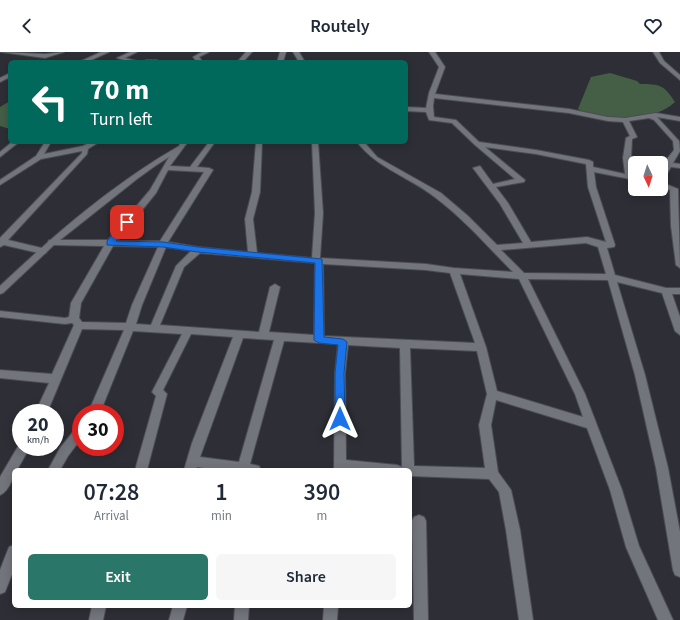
<!DOCTYPE html>
<html lang="en">
<head>
<meta charset="utf-8">
<style>
  :root { --surface:#fff; --page:#f6f6f7; --text:#1f2937; --muted:#747a83; --accent:#2a7669 }
  body { margin:0; font-family:"Source Sans 3",sans-serif; background:var(--page); color:var(--text); height:100vh; display:flex; flex-direction:column; font-size:15px; white-space:nowrap }
  * { box-sizing:border-box; margin:0 }
  p { font-size:13px; color:var(--muted) }
  .icon { flex:none; width:22px; height:22px; fill:none; stroke:currentColor; stroke-width:2; stroke-linecap:round; stroke-linejoin:round }
  .map { position:relative; flex:1; overflow:hidden }
  .sheet { position:absolute; left:12px; top:416px; width:400px; height:140px; display:flex; flex-direction:column; background:var(--surface); border-radius:6px; box-shadow:0 2px 10px #0003 }
  .sheet>* { flex:none }
  .hud { position:absolute; left:8px; top:8px; width:400px; height:84px; border-radius:6px; box-shadow:0 2px 10px #0003; background:#00695c; color:#fff; overflow:hidden }
  .needle { width:26px; rotate:176deg }
  .buttons { position:absolute; left:628px; top:104px; display:grid; gap:8px }
  .buttons a { display:grid; place-items:center; width:40px; height:40px; border-radius:6px; background:var(--surface); box-shadow:0 2px 10px #0003; font-size:20px }
  .speed { position:absolute; left:12px; top:352px; display:flex; gap:8px; font-size:20px; font-weight:700; text-align:center }
  .speed>* { display:grid; place-content:center; width:52px; height:52px; border-radius:50%; background:var(--surface); box-shadow:0 2px 10px #0003; line-height:1 }
  .speed small { font-size:10px; font-weight:400 }
  .speed .limit { border:6px solid #d22; background:#fff; color:#111 }
  .pin { position:absolute; display:grid; place-items:center; width:34px; height:34px; color:#fff; margin:-17px; border-radius:8px; box-shadow:0 2px 6px #0006 }
  .me { position:absolute; width:44px; margin:-22px; rotate:0deg; stroke-linejoin:round; filter:drop-shadow(0 0 3px #0008) }
  .turn { display:flex; align-items:center; gap:14px; height:84px; padding:0 16px; font-size:18px }
  .turn .icon { width:52px; height:52px; stroke-width:2.5 }
  .turn b { display:block; font-size:28px; line-height:34px }
  .eta { display:flex; justify-content:space-evenly; align-items:center; height:68px; text-align:center }
  .eta b { font-size:24px; font-weight:600; line-height:28px }
  .action { display:flex; gap:8px; margin-top:auto; padding:8px 16px }
  .action a { flex:1; height:46px; border-radius:6px; background:var(--accent); color:#fff; font-size:16px; font-weight:600; line-height:46px; text-align:center }
  .action a+a { background:var(--page); color:var(--text) }
  header { display:flex; justify-content:space-between; align-items:center; height:52px; padding:0 16px; background:var(--surface); font-size:18px; font-weight:600 }
  .map>svg:first-child { display:block }
  .green { fill:#455f47 }
  .lines { fill:none; stroke-linecap:round; stroke-linejoin:round }
  .street-casing { stroke:#4c4d53; stroke-width:2 }
  .secondary-casing { stroke:#4c4d53; stroke-width:2 }
  .street { fill:#73757d; fill-rule:evenodd }
  .secondary { fill:#73757d; fill-rule:evenodd }
  .route { fill:#1a73e8; stroke:#114b97 }
</style>
</head>
<body>
<header><svg class="icon" aria-label="back" viewBox="0 0 24 24"><path d="M15 5l-7 7 7 7"/></svg>Routely<svg class="icon" aria-label="heart" viewBox="0 0 24 24"><path d="M12 20l-8-8c-3-5 5-10 8-4 3-6 11-1 8 4z"/></svg></header>
<div class="map">
<svg width="680" height="568" viewBox="0 0 680 568">
  <rect width="100%" height="100%" fill="#2e2f36"/>
  <!-- green -->
  <path class="green" d="M610,21L637,29L640,32C660,32 664,33 675,50C654,70 601,72 578,57L591,25Z
    M10,49V77L0,74V55Z"/>
  <g class="lines">
    <defs>
      <path id="street" d="M1,0L45,2L64,0L45,6Z
        M101,0H109L87,10H79Z
        M130,0H137L125,6L141,10H131L117,6Z
        M202,0H209L199,5L203,10H197L193,5Z
        M280,0H286L283,10H277Z
        M293,0H299L305,10H299Z
        M429,0H435L445,15L435,42L569,57L608,65L625,66L656,61L680,65V69L657,65L679,89L680,99L673,111L680,112V116L671,115L664,127H661V119L664,113L663,112L674,98L673,89L654,68L649,66L629,69L637,85L632,87L631,106L632,123L635,124V128L594,120L596,135L615,193L614,195L607,196L615,223L666,236H680V242H672L680,265V283L675,279L662,241L617,230L645,323L668,416L680,480V525L675,523L673,518L656,416L635,323L608,228L528,227L585,342L622,438L639,494L673,568H658L626,495L610,438L587,376L496,348L491,373L498,420L511,438L520,478L533,568H519L506,478L499,440L489,427L410,424V418H334L335,321L338,292L284,289L250,412L259,414L261,418H217L197,415L196,418H184L192,391L233,285L191,282L163,338L167,342L147,418H135L156,344L152,340L182,282L133,279L100,361H88L124,278L82,277L47,361H35L49,331L0,326V318L52,322L74,273L72,271L65,272L0,265V259L65,266L69,265L71,251L104,194L52,193L48,190L49,188H108L150,138L169,105L181,93L184,95L170,114L190,115L209,90H215L197,115L209,116L213,118L168,190L198,195L248,200L245,167L252,140L256,90H262L260,140L253,167L257,201L312,206L315,161L312,90H318L323,161L320,206L426,212L454,216L513,220C488,195 465,168 436,146C410,125 378,117 357,90H364L377,105L441,141L468,164L497,193L523,191L500,152L473,116L480,114L493,132L515,127L475,93L452,71L429,68L426,60L406,59V55L426,56L429,41L439,15ZM434,46L569,61L608,69L623,70L630,84L626,86L623,106L625,122L593,115V110L589,108L536,98L479,90L456,68L434,65L433,54ZM485,95L536,102L586,112L588,135L606,190L587,185L531,190L508,151L496,135L524,130L525,128ZM168,118L204,120L160,189H117L156,141ZM586,191L598,195L606,222L524,221L501,198ZM113,194L158,195L132,253L126,271L82,270L79,266L81,251ZM166,195L191,199L176,214L151,273L136,272L142,253ZM200,201L315,211L314,283L269,280L280,235L275,232L270,235L259,280L160,273L184,215ZM323,212L426,218L450,221L475,291L324,284ZM460,222L519,227L575,342L583,365L497,339L486,295ZM243,286L274,288L239,410L200,405ZM348,293L400,296L402,415L397,413L346,408L345,321ZM410,296L477,299L487,342L479,373L485,416L414,414Z
        M653,0H659L664,9L680,23V28L660,11Z
        M146,8H157L160,10H143Z
        M10,21V25L0,30V26Z
        M12,90H19L0,105V100Z
        M45,90H51L44,102L83,94L91,90H99L88,97L87,102L8,188L46,197L47,199L46,201L43,202L4,193L0,195V186L82,101V99L41,107L0,133V128L36,104Z
        M661,130L678,137L680,216L676,213L671,174L670,138L661,135Z
        M81,373V387L68,404L60,418H48L60,396L77,375Z
        M20,391H21V395H30L17,418H14C14,426 8,440 0,443V425Z
        M419,463L424,465L426,469L428,568H414L412,469L414,465Z
        M14,493V517L5,540L0,542V518L9,495Z
        M92,554H106L103,568H89Z
        M173,554H187L183,568H169Z
        M235,554H249L248,568H234Z
        M324,554H338L337,568H323Z"/>
      <path id="secondary" d="M246,0H252L243,10H237Z
        M181,90H188L183,96L155,114L137,127L55,192L3,241L0,242V234C55,182 113,132 179,94Z"/>
    </defs>
    <!-- street casing -->
    <use href="#street" class="street-casing"/>
    <!-- secondary casing -->
    <use href="#secondary" class="secondary-casing"/>
    <!-- street -->
    <use href="#street" class="street"/>
    <!-- secondary -->
    <use href="#secondary" class="secondary"/>
  </g>
  <!-- route -->
  <path class="route" d="M127,168L131,170L116,189L163,190L198,195L322,207L324,285L343,287L347,290L344,321L345,367L344,370H336L335,367V321L338,293L319,291L314,288L315,211L198,200L163,195L107,193V189L125,169Z"/>
</svg>
<div class="buttons">
<a><svg class="needle" viewBox="-14 -14 28 28"><path d="M0-13l5 13h-10z" fill="#e53935"/><path d="M0 13l5-13h-10z" fill="#747a83"/></svg></a>
</div>
<div class="speed"><div>20<small>km/h</small></div><div class="limit">30</div></div>
<div class="pin" style="left:127px;top:170px;background:#d93025"><svg class="icon" aria-label="arrive" viewBox="0 0 24 24"><path d="M6 21V4h12l-3 4 3 4H6"/></svg></div>
<svg class="me" style="left:340px;top:367px" viewBox="-20 -20 40 40"><path d="M0-17L14 15 0 8-14 15z" fill="#1a73e8" stroke="#fff" stroke-width="4"/></svg>
<div class="hud">
<div class="turn"><svg class="icon" aria-label="left" viewBox="0 0 24 24"><path d="M17 20v-9H6M10 6l-5 5 5 5"/></svg><div><b>70 m</b>Turn left</div></div>
</div>
<section class="sheet">
<div class="eta">
<div><b>07:28</b><p>Arrival</p></div>
<div><b>1</b><p>min</p></div>
<div><b>390</b><p>m</p></div>
</div>
<div class="action"><a>Exit</a><a>Share</a></div>
</section>
</div>
</body>
</html>
